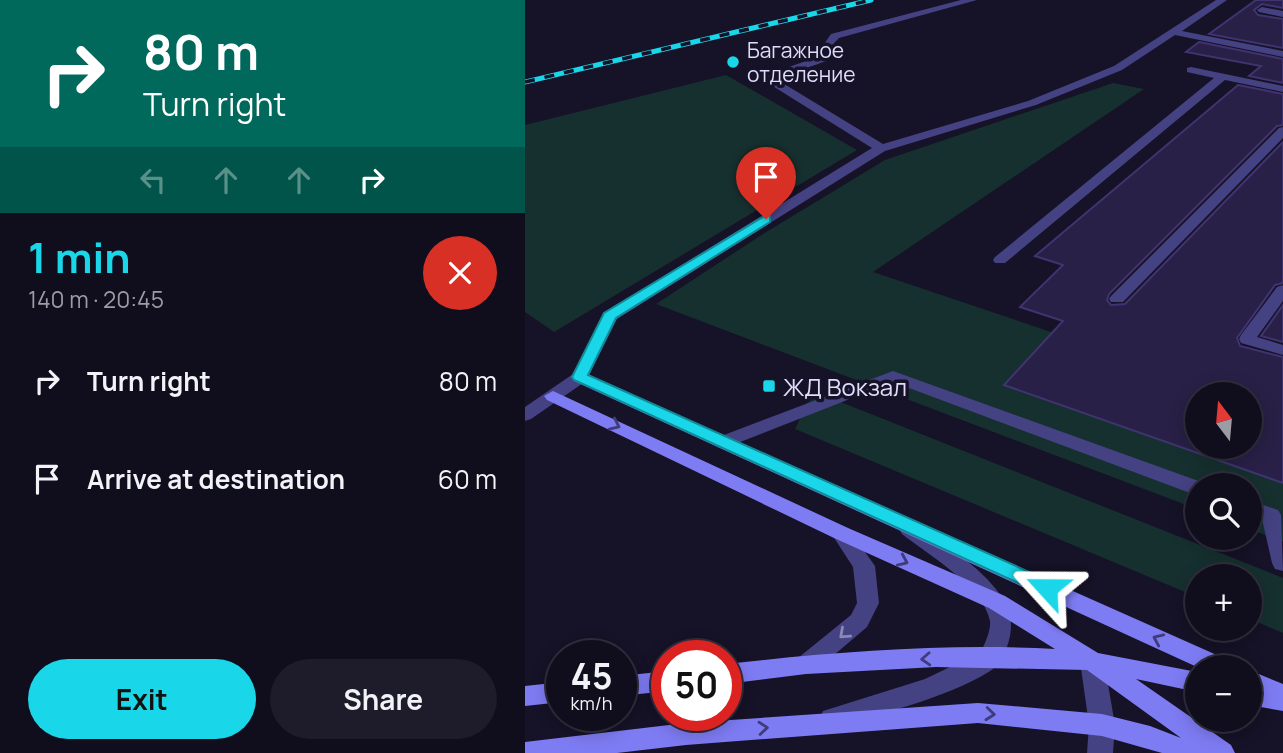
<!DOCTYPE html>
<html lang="en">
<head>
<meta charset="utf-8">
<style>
  :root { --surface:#100e1d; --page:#1e1c2a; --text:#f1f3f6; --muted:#9c9ca4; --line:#302e3b; --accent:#1ad6e9 }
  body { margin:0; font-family:Manrope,sans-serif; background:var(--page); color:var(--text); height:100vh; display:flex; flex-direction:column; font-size:26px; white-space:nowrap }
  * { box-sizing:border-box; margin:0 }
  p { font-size:23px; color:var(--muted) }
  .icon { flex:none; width:38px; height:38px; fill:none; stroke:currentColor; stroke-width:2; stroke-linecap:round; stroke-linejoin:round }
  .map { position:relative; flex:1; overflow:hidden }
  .panel { display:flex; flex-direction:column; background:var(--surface); width:525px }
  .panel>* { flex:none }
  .hud { background:#00695c; color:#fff; overflow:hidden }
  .needle { width:46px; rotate:344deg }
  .controls { position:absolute; left:660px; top:382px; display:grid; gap:14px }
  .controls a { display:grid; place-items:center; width:77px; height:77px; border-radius:50%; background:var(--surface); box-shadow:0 4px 18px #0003,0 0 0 2px var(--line); font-size:35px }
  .speed { position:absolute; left:21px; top:640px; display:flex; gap:14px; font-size:35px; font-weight:700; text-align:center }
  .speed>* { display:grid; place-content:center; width:91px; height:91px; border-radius:50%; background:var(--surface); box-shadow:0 4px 18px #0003,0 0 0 2px var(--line); line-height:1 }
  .speed small { font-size:18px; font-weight:400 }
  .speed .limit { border:10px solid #d22; background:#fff; color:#111 }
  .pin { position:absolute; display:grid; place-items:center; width:60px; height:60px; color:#fff; margin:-72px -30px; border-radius:50% 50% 50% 0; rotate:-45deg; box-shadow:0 0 7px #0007 }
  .pin .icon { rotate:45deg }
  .me { position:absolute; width:77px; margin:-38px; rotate:294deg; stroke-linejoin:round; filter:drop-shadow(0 0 5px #0008) }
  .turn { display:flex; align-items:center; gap:24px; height:147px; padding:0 28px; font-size:32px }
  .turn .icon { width:91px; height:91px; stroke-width:2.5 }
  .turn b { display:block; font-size:49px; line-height:60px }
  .lanes { display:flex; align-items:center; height:66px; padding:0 28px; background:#0003; justify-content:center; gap:35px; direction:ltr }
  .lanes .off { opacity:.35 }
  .round { display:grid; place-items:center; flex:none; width:74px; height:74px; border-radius:37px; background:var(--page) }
  .headline { display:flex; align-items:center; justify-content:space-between; height:119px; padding:0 28px }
  h1 { font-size:42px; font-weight:700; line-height:52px; color:var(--accent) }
  .action { display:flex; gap:14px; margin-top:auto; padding:14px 28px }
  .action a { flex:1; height:80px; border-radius:42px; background:var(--accent); color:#111; font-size:28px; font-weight:700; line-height:80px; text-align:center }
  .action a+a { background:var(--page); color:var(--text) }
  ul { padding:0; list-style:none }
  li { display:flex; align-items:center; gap:21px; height:98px; padding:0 28px }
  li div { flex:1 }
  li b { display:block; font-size:26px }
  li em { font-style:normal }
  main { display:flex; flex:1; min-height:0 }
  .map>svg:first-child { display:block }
  .green { fill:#16302f }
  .building { fill:#282046; stroke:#403470; stroke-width:2; fill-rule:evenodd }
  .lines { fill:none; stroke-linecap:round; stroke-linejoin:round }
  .service { fill:#444282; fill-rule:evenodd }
  .minor { fill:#444282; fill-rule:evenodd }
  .secondary { fill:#7e7cf3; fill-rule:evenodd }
  .rail-casing { stroke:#1ad6e9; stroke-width:5 }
  .rail { stroke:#161227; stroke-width:3.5; stroke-dasharray:10; stroke-linecap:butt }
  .oneway { stroke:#403c79 }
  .oneway2 { stroke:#8a87b9 }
  .route { fill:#1ad6e9; stroke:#118b97; stroke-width:2 }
  .poi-dot { fill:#1ad6e9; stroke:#161227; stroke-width:2.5 }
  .labels { text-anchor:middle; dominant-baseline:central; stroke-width:7; stroke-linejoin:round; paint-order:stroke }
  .far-poi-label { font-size:21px; fill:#dfdcfc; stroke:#161227; text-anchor:start }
  .poi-label { font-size:24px; fill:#dfdcfc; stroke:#161227; text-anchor:start }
</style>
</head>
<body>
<main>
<section class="panel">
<div class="hud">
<div class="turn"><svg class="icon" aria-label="right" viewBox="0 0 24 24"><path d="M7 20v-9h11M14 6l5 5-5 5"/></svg><div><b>80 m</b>Turn right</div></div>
<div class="lanes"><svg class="icon off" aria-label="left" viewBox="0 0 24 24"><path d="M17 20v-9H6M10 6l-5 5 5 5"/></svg><svg class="icon off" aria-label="ahead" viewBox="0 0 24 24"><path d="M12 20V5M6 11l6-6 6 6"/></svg><svg class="icon off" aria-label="ahead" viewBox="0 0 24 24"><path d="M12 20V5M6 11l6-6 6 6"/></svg><svg class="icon" aria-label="right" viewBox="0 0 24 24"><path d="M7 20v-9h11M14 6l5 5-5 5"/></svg></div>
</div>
<div class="headline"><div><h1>1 min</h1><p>140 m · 20:45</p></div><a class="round" style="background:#d93025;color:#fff"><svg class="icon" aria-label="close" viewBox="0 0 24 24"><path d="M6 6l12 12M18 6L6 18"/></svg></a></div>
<ul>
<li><svg class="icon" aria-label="right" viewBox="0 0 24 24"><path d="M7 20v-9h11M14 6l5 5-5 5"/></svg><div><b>Turn right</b></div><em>80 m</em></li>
<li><svg class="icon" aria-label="arrive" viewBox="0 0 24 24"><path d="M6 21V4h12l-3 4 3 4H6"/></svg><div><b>Arrive at destination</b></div><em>60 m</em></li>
</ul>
<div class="action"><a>Exit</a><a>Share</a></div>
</section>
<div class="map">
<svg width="758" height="753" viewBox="0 0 758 753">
  <rect width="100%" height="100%" fill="#161227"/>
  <!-- green -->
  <path class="green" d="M201,75L332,150L29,332L0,312V125Z
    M588,83L619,89L348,272L710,394H672V446H724L758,410V542L725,529L724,485H672V509L131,304L238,234L360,160Z
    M288,391L758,578V633L725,619L724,576H672V597L270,429Z"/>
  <!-- building -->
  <path class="building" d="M731,0H758V8L737,4L729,10L733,15L758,19V48L684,34Z
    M674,42L758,59V83L724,76L736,66L661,52Z
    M713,85L758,94V125L752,126L584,294L582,300L586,305L600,304L758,142V283L750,285L712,338L715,346L758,357V483L479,385L538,321L495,307L538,265L510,256ZM672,394H724V446H672Z
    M758,305V342L736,336Z"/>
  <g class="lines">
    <!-- service -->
    <path class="service" d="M436,0H452L314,38L309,43L318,51V55L251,79L358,144L503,101L589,66L691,0H702L657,31L758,51V57L650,35L597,70L511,105L360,151L92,319L61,381L6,419L0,421V407L48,374L79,313L347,148L238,80V76L307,52L299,44L306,34Z
      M737,7L758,11V17L734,12L732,10Z
      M666,67L758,86V92L700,80L480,263H470L468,260L470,257L689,78L662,72V68Z
      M758,127V138L598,302H586L584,299L586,296L754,128Z
      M758,285V301L732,337L758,345V355L716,343L714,339L716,335L752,287Z
      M368,371L679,483L680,485H672V495L665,493L368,382L205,446H191L189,442L191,438Z
      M724,500L753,510L756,515L758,571L750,569L747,563L737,519L724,515Z"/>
    <!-- minor -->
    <path class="minor" d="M384,522L391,524C418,544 449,562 470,588C486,607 490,624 482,647C479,654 478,662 472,666C436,694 352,715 307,728L298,725L295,718L298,711L400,679L456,652C460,643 466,631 465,621C459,587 402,554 377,534L374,529L377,524Z
      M316,526L323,528L350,566L354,603L342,627L289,672L281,674L273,672L269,665L273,658L326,615L332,603L328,567L306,533L309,528Z
      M567,652L575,654L579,661L590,725L588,753H562L564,725L555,661L559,654Z"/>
    <!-- secondary -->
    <path class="secondary" d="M55,372L703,660L707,667H672L49,381L46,377L49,373Z
      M28,391L323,528L480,596L573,653L672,672V692L611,679L706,745L710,753H637L577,736L453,723L161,745L92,753H0V742L161,723L453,703L577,714L625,726L656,738L562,670L411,667L281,674L201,684V664C309,652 421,643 530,649L464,608L309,538L22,400L19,396Z
      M724,670L758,684V711L724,705Z
      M142,671V691L96,696V676Z
      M37,682V702L0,706V686Z"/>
    <defs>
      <path id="rail" d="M0,82L346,0"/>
    </defs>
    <!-- rail casing -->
    <use href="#rail" class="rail-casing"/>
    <!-- rail -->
    <use href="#rail" class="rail"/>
  </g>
  <!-- one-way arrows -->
  <defs><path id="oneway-chevron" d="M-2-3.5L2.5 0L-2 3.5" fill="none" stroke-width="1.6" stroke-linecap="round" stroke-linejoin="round" transform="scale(1.75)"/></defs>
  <g class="oneway">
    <use href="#oneway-chevron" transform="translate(90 425) rotate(25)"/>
    <use href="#oneway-chevron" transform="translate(378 561) rotate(24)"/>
    <use href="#oneway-chevron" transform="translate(633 639) rotate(-156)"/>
    <use href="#oneway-chevron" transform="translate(401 659) rotate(177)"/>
    <use href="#oneway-chevron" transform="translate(465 714) rotate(6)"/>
    <use href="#oneway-chevron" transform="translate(238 728) rotate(-5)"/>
  </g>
  <use class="oneway2" href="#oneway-chevron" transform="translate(319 634) rotate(138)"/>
  <!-- route -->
  <path class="route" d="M241,215L245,216V222L91,318L63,375L529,583L532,588L529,593L522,595L515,593L49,380L47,377L79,313Z"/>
  <!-- markers -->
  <g class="poi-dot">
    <circle cx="208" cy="62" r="7"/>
    <rect x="237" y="379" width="14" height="14" rx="3.5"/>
  </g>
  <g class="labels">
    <!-- far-poi labels -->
    <g class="far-poi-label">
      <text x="222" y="50">Багажное<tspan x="222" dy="24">отделение</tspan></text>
    </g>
    <!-- poi labels -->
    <g class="poi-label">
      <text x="258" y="386">ЖД Вокзал</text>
    </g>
  </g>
</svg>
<div class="controls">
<a><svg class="needle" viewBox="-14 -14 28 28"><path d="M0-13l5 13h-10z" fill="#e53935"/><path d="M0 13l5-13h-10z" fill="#9c9ca4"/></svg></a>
<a><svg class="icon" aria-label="search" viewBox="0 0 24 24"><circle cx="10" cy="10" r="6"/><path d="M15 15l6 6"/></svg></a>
<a>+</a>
<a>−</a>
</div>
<div class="speed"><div>45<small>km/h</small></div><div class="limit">50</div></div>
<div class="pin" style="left:241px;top:219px;background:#d93025"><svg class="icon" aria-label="arrive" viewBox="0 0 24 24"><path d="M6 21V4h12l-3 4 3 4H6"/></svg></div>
<svg class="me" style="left:522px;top:588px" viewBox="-20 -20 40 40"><path d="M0-17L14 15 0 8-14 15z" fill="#1ad6e9" stroke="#fff" stroke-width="4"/></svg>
</div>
</main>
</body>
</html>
